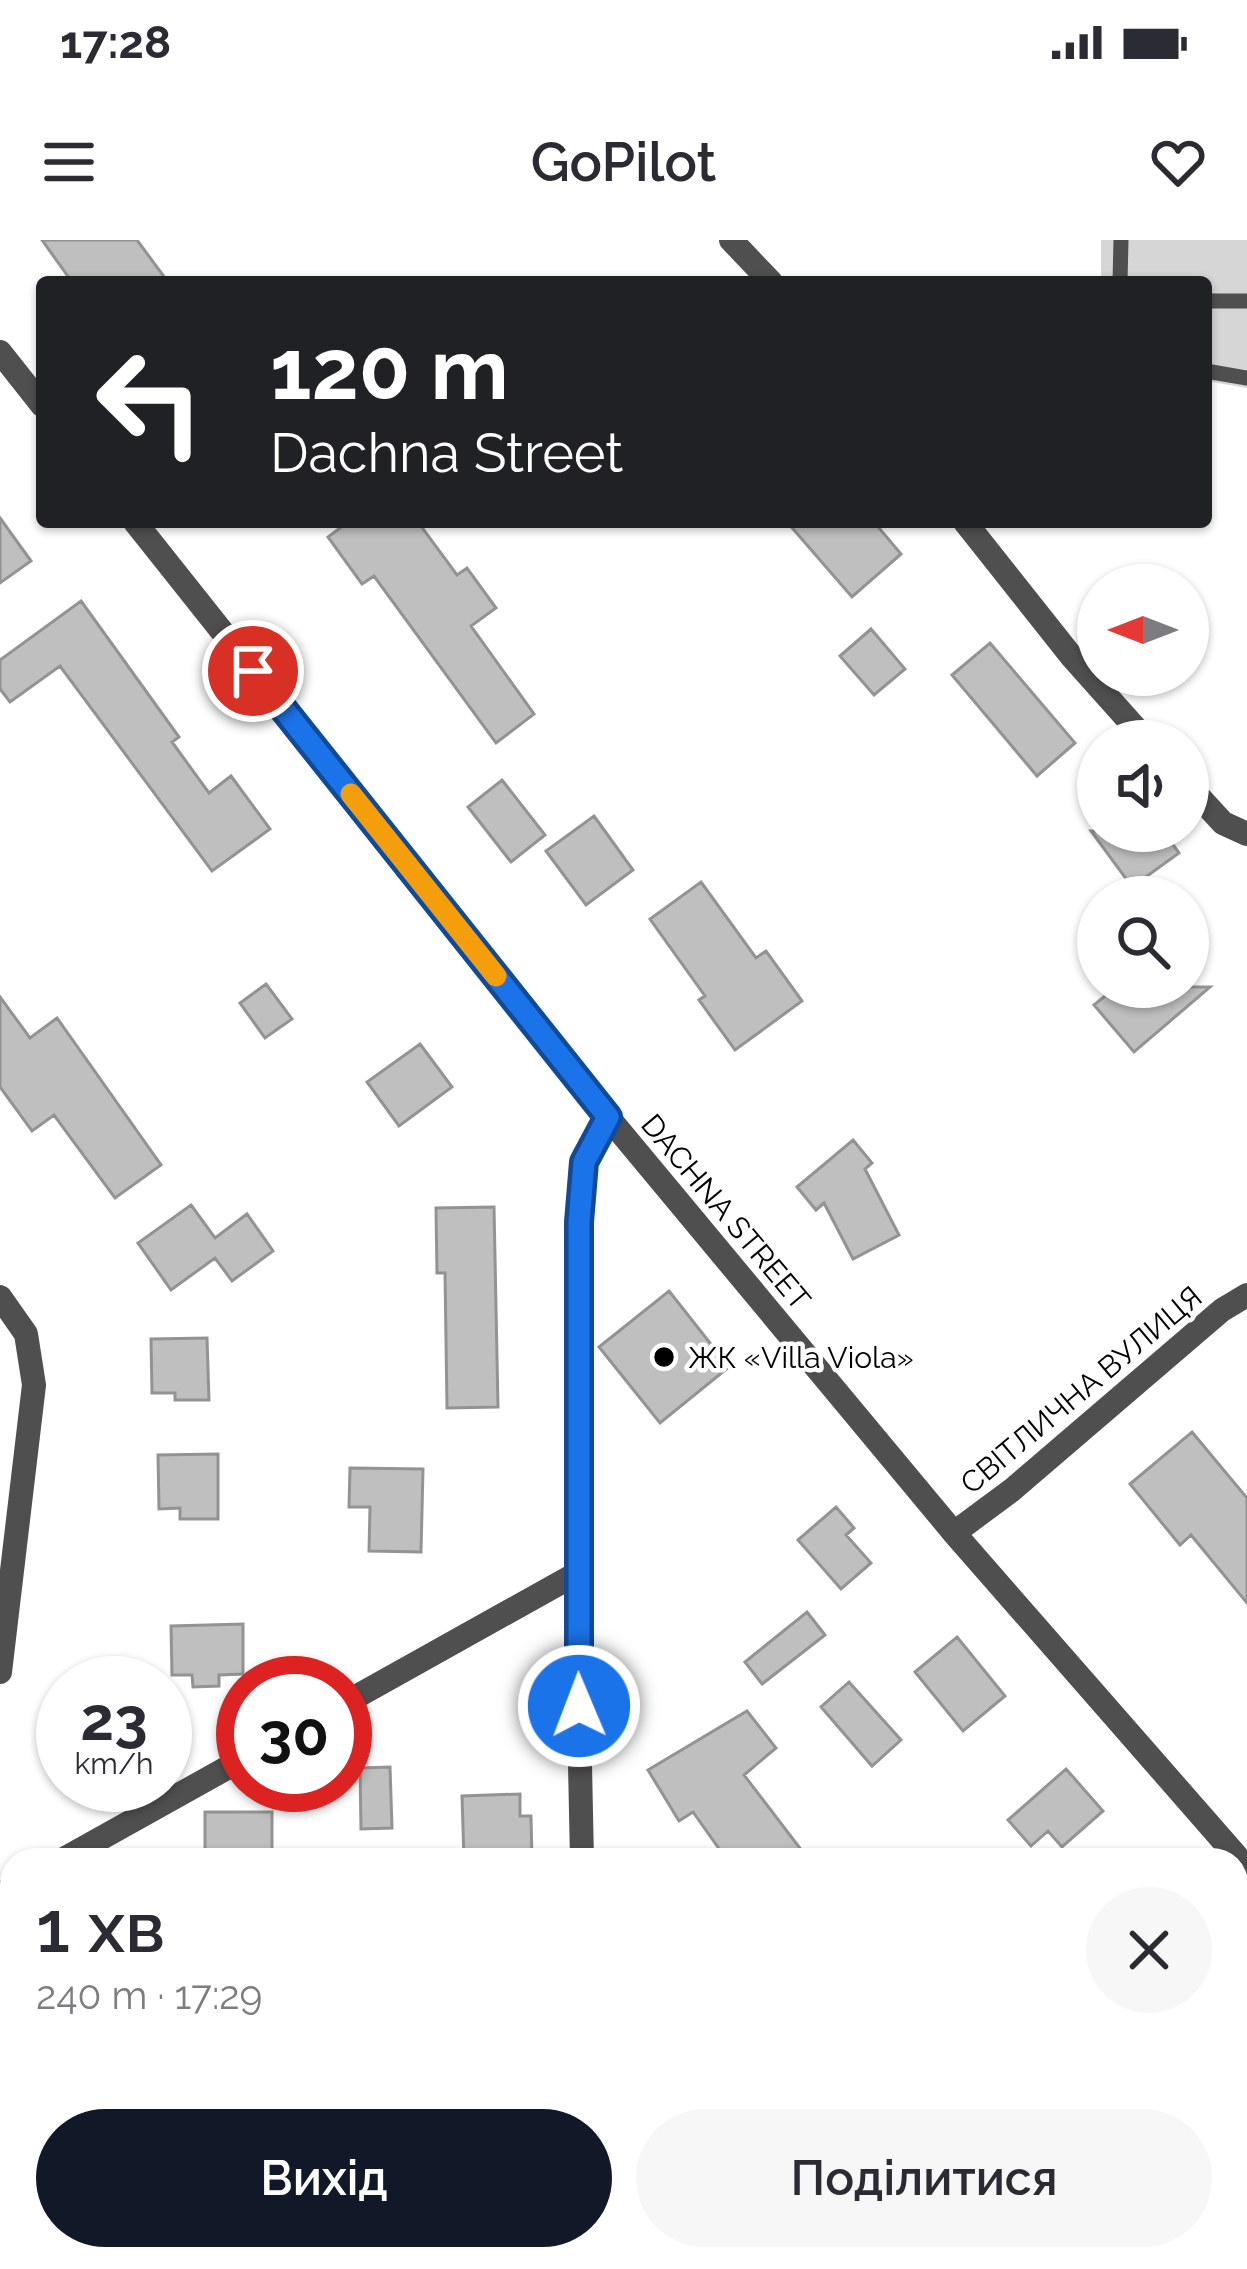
<!DOCTYPE html>
<html lang="uk">
<head>
<meta charset="utf-8">
<style>
  :root { --surface:#fff; --page:#f7f7f7; --text:#2b2b33; --muted:#7c7c81; --accent:#111827 }
  body { margin:0; font-family:Raleway,sans-serif; background:var(--page); color:var(--text); height:100vh; display:flex; flex-direction:column; font-size:45px; white-space:nowrap }
  * { box-sizing:border-box; margin:0 }
  p { font-size:39px; color:var(--muted) }
  .icon { flex:none; width:66px; height:66px; fill:none; stroke:currentColor; stroke-width:2; stroke-linecap:round; stroke-linejoin:round }
  .map { position:relative; flex:1; overflow:hidden }
  .details { position:absolute; left:0px; top:1608px; width:1248px; height:423px; display:flex; flex-direction:column; background:var(--surface); border-radius:36px 36px 0 0; box-shadow:0 3px 9px #0004 }
  .details>* { flex:none }
  .banner { position:absolute; left:36px; top:36px; width:1176px; height:252px; border-radius:12px; box-shadow:0 3px 9px #0004; background:#202124; color:#fff; overflow:hidden }
  .needle { width:78px; rotate:270deg }
  .fabs { position:absolute; left:1077px; top:324px; display:grid; gap:24px }
  .fabs a { display:grid; place-items:center; width:132px; height:132px; border-radius:50%; background:var(--surface); box-shadow:0 3px 9px #0004; font-size:60px }
  .speed { position:absolute; left:36px; top:1416px; display:flex; gap:24px; font-size:60px; font-weight:700; text-align:center }
  .speed>* { display:grid; place-content:center; width:156px; height:156px; border-radius:50%; background:var(--surface); box-shadow:0 3px 9px #0004; line-height:1 }
  .speed small { font-size:30px; font-weight:400 }
  .speed .limit { border:18px solid #d22; background:#fff; color:#111 }
  .pin { position:absolute; display:grid; place-items:center; width:102px; height:102px; color:#fff; margin:-51px; border:6px solid #fff; border-radius:50%; box-shadow:0 3px 12px #0007 }
  .me { position:absolute; width:132px; margin:-66px; rotate:359deg; stroke-linejoin:round; filter:drop-shadow(0 0 9px #0008) }
  .turn { display:flex; align-items:center; gap:42px; height:252px; padding:0 36px; font-size:54px }
  .turn .icon { width:156px; height:156px; stroke-width:2.5 }
  .turn b { display:block; font-size:84px; line-height:102px }
  .round { display:grid; place-items:center; flex:none; width:126px; height:126px; border-radius:63px; background:var(--page) }
  .head { display:flex; align-items:center; justify-content:space-between; height:204px; padding:0 36px }
  h1 { font-size:72px; font-weight:600; line-height:90px }
  .primary-button { display:flex; gap:24px; margin-top:auto; padding:24px 36px }
  .primary-button a { flex:1; height:138px; border-radius:72px; background:var(--accent); color:#fff; font-size:48px; font-weight:600; line-height:138px; text-align:center }
  .primary-button a+a { background:var(--page); color:var(--text) }
  .status { display:flex; justify-content:space-between; align-items:center; height:84px; padding:0 60px; background:var(--surface); direction:ltr }
  .status svg { height:33px; fill:currentColor }
  header { display:flex; justify-content:space-between; align-items:center; height:156px; padding:0 36px; background:var(--surface); font-size:54px; font-weight:600 }
  .map>svg:first-child { display:block }
  .green { fill:#d6d6d6 }
  .building { fill:#bfbfbf; stroke:#939393; stroke-width:3 }
  .lines { fill:none; stroke-linecap:round; stroke-linejoin:round }
  .service { stroke:#4f4f4f; stroke-width:15 }
  .minor { stroke:#4f4f4f; stroke-width:24 }
  .route-casing { stroke:#114b97; stroke-width:30 }
  .route { stroke:#1a73e8; stroke-width:21 }
  .slow { stroke:#f59e0b; stroke-width:21 }
  .poi-dot { fill:#000; stroke:#fff; stroke-width:4.5 }
  .labels { text-anchor:middle; dominant-baseline:central; stroke-width:9; stroke-linejoin:round; paint-order:stroke }
  .street-label { font-size:30px; fill:#000; stroke:#fff }
  .poi-label { font-size:30px; fill:#000; stroke:#fff; text-anchor:start }
</style>
</head>
<body>
<div class="status"><b>17:28</b><svg viewBox="0 0 49 12"><path d="M0 12V9h3v3zM5 12V6h3v6zM10 12V3h3v9zM15 12V0h3v12zM26 1h20v11H26zM47 4h2v5h-2z"/></svg></div>
<header><svg class="icon" aria-label="menu" viewBox="0 0 24 24"><path d="M4 6h16M4 12h16M4 18h16"/></svg>GoPilot<svg class="icon" aria-label="heart" viewBox="0 0 24 24"><path d="M12 20l-8-8c-3-5 5-10 8-4 3-6 11-1 8 4z"/></svg></header>
<div class="map">
<svg width="1247" height="2029" viewBox="0 0 1247 2029">
  <rect width="100%" height="100%" fill="#fff"/>
  <!-- green -->
  <path class="green" d="M1101,0H1247V148L1206,141V42H1101Z"/>
  <!-- building -->
  <path class="building" d="M42,0H137L168,42H72Z
    M0,278L31,321L0,343Z
    M348,282H418L457,335L467,328L496,368L471,386L534,474L496,503L374,336L362,344L328,297Z
    M787,282H874L901,314L852,357Z
    M81,361L179,497L172,502L209,553L231,536L270,589L212,631L60,426L10,462L0,449V420Z
    M871,389L905,429L874,455L840,416Z
    M990,403L1075,503L1037,536L952,435Z
    M502,540L545,595L511,622L468,567Z
    M594,576L633,630L586,665L546,611Z
    M1091,591H1163L1179,613L1132,647Z
    M701,642L756,718L766,711L802,761L735,810L699,760L705,756L650,679Z
    M266,744L292,779L265,798L240,763Z
    M1116,747H1210L1134,812L1094,765Z
    M0,757L30,798L57,778L161,925L115,958L54,875L32,891L0,847Z
    M420,804L452,847L399,886L367,842Z
    M853,900L872,923L865,929L899,995L853,1019L824,963L816,970L797,947Z
    M191,965L215,998L247,974L273,1011L232,1041L215,1018L171,1050L138,1003Z
    M494,967L498,1167L447,1168L445,1033H437L436,968Z
    M669,1051L729,1127L660,1183L599,1107Z
    M207,1098L209,1160H175V1153H152L151,1099Z
    M1192,1192L1247,1258V1363L1191,1295L1180,1305L1130,1244Z
    M218,1214V1279H180V1268L159,1269L158,1215Z
    M350,1228L423,1229L421,1312L369,1311L370,1267H349Z
    M836,1267L854,1288L846,1295L871,1323L841,1349L798,1300Z
    M807,1372L825,1395L762,1444L745,1422Z
    M243,1384V1434L219,1435V1446L193,1447L192,1435H172L171,1386Z
    M957,1397L1005,1456L963,1491L915,1432Z
    M849,1442L901,1500L872,1526L821,1467Z
    M747,1471L776,1508L744,1535L809,1620H727L693,1572L679,1581L648,1530Z
    M390,1527L392,1588L361,1589L360,1528Z
    M1066,1529L1103,1571L1062,1607L1048,1591L1031,1606L1008,1580Z
    M520,1554V1576H531L532,1618L464,1620L462,1556Z
    M205,1572H272V1620H205Z"/>
  <g class="lines">
    <!-- service -->
    <path class="service" d="M1120,42L1121,0
      M1206,61H1247
      M1206,131L1247,138"/>
    <!-- minor -->
    <path class="minor" d="M731,0L771,42
      M0,112L42,165
      M135,282L608,877L954,1293L1247,1628
      M965,282L1072,417L1147,501
      M1188,545L1223,583L1247,594
      M0,1057L26,1094L34,1145L0,1432
      M954,1293L1012,1250L1222,1070L1247,1055
      M345,1463L576,1334
      M62,1620L243,1519
      M582,1620L576,1334L579,982L584,922L608,877
      M0,1654L12,1648
      M940,2019L949,2029
      M578,2029V2019"/>
  </g>
  <g class="lines">
    <defs>
      <path id="route" d="M253,431L608,877L584,922L579,982V1466"/>
    </defs>
    <!-- route casing -->
    <use href="#route" class="route-casing"/>
    <!-- route -->
    <use href="#route" class="route"/>
    <!-- slow -->
    <path class="slow" d="M351,554L496,736"/>
  </g>
  <!-- markers -->
  <circle class="poi-dot" cx="664" cy="1117" r="12"/>
  <g class="labels">
    <!-- street labels -->
    <g class="street-label">
      <text transform="translate(726 972) rotate(50)">DACHNA STREET</text>
      <text transform="translate(1081 1150) rotate(-40)">СВІТЛИЧНА ВУЛИЦЯ</text>
    </g>
    <!-- poi labels -->
    <g class="poi-label">
      <text x="688" y="1117">ЖК «Villa Viola»</text>
    </g>
  </g>
</svg>
<div class="fabs">
<a><svg class="needle" viewBox="-14 -14 28 28"><path d="M0-13l5 13h-10z" fill="#e53935"/><path d="M0 13l5-13h-10z" fill="#7c7c81"/></svg></a>
<a><svg class="icon" aria-label="sound" viewBox="0 0 24 24"><path d="M4 9h4l5-4v14l-5-4H4zM17 9q2 3 0 6"/></svg></a>
<a><svg class="icon" aria-label="search" viewBox="0 0 24 24"><circle cx="10" cy="10" r="6"/><path d="M15 15l6 6"/></svg></a>
</div>
<div class="speed"><div>23<small>km/h</small></div><div class="limit">30</div></div>
<div class="pin" style="left:253px;top:431px;background:#d93025"><svg class="icon" aria-label="arrive" viewBox="0 0 24 24"><path d="M6 21V4h12l-3 4 3 4H6"/></svg></div>
<svg class="me" style="left:579px;top:1466px" viewBox="-20 -20 40 40"><circle r="17" fill="#1a73e8" stroke="#fff" stroke-width="3"/><path d="M0-11L8 9 0 5-8 9z" fill="#fff"/></svg>
<div class="banner">
<div class="turn"><svg class="icon" aria-label="left" viewBox="0 0 24 24"><path d="M17 20v-9H6M10 6l-5 5 5 5"/></svg><div><b>120 m</b>Dachna Street</div></div>
</div>
<section class="details">
<div class="head"><div><h1>1 хв</h1><p>240 m · 17:29</p></div><a class="round"><svg class="icon" aria-label="close" viewBox="0 0 24 24"><path d="M6 6l12 12M18 6L6 18"/></svg></a></div>
<div class="primary-button"><a>Вихід</a><a>Поділитися</a></div>
</section>
</div>
</body>
</html>
